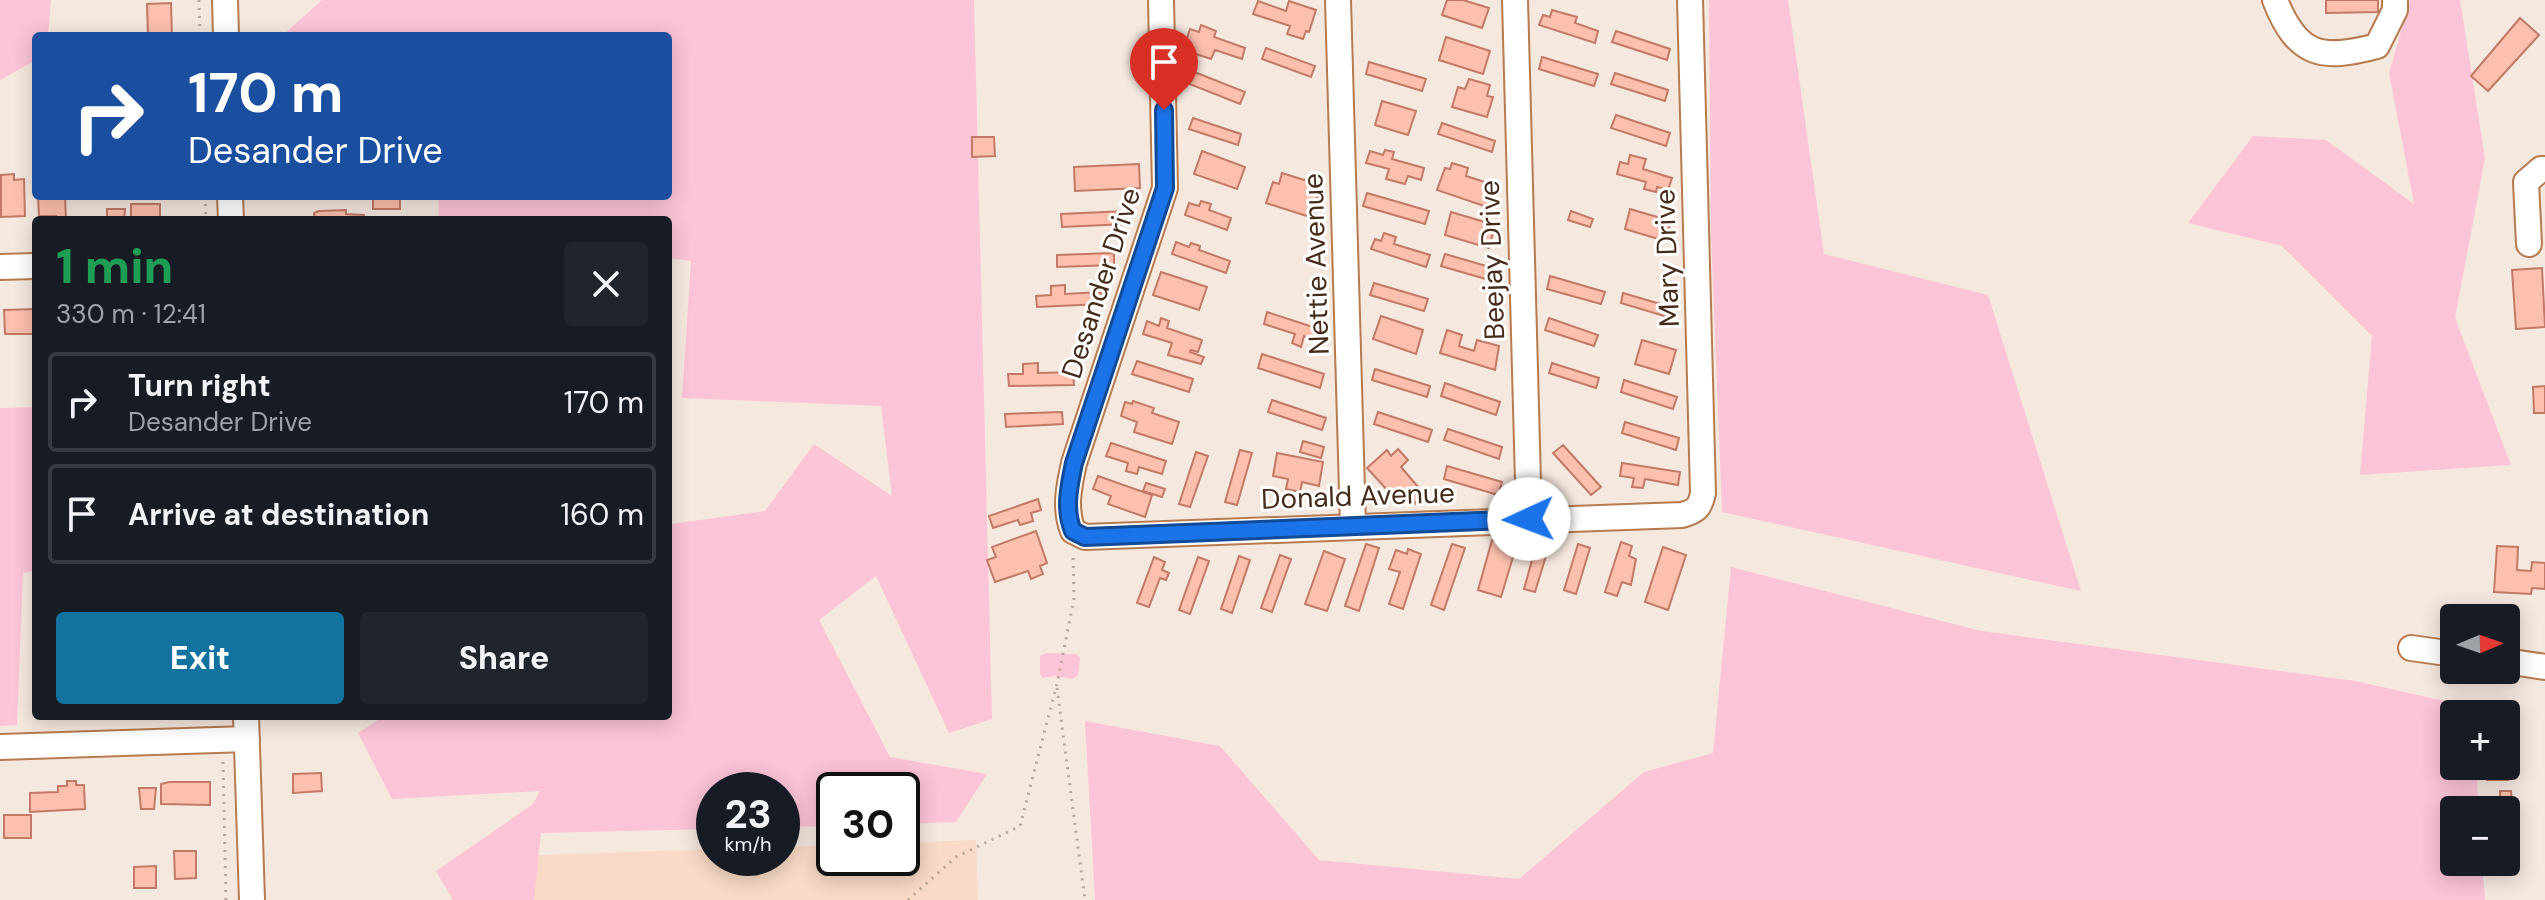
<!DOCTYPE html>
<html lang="en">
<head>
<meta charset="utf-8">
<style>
  :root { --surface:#171b24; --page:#20242c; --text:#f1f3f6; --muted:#9ea1a6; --line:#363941; --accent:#1273a0 }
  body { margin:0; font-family:"DM Sans",sans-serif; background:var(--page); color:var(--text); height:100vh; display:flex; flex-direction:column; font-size:30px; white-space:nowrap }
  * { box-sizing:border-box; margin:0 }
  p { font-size:26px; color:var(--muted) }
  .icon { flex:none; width:44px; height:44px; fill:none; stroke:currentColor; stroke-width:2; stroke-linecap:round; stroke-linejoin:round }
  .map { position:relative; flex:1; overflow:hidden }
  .panel { position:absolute; left:32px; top:216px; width:640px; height:504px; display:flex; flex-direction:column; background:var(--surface); border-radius:8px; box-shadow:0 4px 20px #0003 }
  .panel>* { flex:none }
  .guide { position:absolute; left:32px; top:32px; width:640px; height:168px; border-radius:8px; box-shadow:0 4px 20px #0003; background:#1a4fa0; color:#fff; overflow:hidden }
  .needle { width:52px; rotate:88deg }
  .fabs { position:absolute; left:2440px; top:604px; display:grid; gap:16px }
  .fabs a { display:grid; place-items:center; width:80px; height:80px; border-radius:8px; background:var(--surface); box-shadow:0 4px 20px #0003; font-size:40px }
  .speed { position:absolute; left:696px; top:772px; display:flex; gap:16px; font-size:40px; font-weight:700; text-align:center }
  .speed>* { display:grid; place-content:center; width:104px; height:104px; border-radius:50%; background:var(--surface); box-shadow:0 4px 20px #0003; line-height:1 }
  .speed small { font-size:20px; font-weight:400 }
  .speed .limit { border:4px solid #111; border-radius:12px; background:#fff; color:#111 }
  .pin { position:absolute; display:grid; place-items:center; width:68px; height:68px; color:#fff; margin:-82px -34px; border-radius:50% 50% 50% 0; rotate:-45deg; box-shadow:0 0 8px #0007 }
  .pin .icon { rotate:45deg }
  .me { position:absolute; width:88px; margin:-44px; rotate:268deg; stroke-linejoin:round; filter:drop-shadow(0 0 6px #0008) }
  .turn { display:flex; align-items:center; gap:28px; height:168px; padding:0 24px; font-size:36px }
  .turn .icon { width:104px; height:104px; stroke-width:2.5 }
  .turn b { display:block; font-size:56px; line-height:68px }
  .round { display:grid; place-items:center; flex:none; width:84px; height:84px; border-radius:8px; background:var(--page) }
  .head { display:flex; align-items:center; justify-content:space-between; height:136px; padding:0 24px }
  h1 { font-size:48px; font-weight:800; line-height:60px; color:#1e9e55 }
  .primary-button { display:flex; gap:16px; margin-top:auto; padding:16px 24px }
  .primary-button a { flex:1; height:92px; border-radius:8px; background:var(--accent); color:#fff; font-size:32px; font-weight:800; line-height:92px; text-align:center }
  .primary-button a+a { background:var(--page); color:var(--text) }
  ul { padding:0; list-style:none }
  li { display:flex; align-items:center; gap:24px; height:100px; margin:0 16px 12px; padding:0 8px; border:4px solid var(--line); border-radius:8px }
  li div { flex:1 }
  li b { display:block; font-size:30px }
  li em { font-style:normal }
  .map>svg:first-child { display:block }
  .built { fill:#f8dac6 }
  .green { fill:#fcc4d7 }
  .building { fill:#fec0ae; stroke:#c27a66; stroke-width:2 }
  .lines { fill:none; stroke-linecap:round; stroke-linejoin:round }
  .minor-casing { stroke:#b77b4f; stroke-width:28 }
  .path { stroke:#b7a699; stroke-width:3; stroke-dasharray:2 6; stroke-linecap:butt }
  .minor { stroke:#fff; stroke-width:24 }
  .route-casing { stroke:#114b97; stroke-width:20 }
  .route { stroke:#1a73e8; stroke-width:14 }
  .labels { text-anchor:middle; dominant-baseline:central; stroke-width:6; stroke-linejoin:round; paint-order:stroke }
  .street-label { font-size:28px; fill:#452b19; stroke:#fff }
</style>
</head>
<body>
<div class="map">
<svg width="2545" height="900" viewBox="0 0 2545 900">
  <rect width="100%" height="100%" fill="#f5e8df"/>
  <!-- built -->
  <path class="built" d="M976,840L978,900H519L518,856L714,849V858H782V847L834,845V858H902V843Z"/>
  <!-- green -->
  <path class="green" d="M0,0H51L48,36H36V60L0,80Z
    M322,0H974L992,719L949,733L876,576L819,620L890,757L987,774L956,822L902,824V790H834V826L782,827V790H714V829L541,833L534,900H453L436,871L533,804L540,791L392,799L358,733L385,716H668V530L671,524L765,511L814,444L892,496L881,406L682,398L691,261L668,258V220H439L438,196H668V36H282Z
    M1709,0H1788L1824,254L1988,295L2081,591L1722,512L1711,234Z
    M2410,0H2460L2485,158L2455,318L2511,465L2360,475L2372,336L2282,246L2188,223L2253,136L2326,140L2414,204L2389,73Z
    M36,407V570L23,573L17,725L0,726V408Z
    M1731,567L1981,631L2355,681L2472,707V714H2454V766H2476L2479,810H2454V862H2482L2485,900H1095L1085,721L1220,746L1319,860L1519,879L1644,772L1713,753Z
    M1046,653L1076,654L1080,658L1078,675L1073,679L1055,676L1043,678L1040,674V656Z"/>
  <!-- building -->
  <path class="building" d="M1447,0H1463L1489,8L1482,28L1442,15Z
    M2326,0H2378V12L2326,13Z
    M1258,1L1286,11L1289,1L1316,10L1309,32L1306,31L1303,39L1287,34L1290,26L1253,14Z
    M171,3L172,36H148L147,4Z
    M1552,10L1577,17L1575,23L1598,31L1595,43L1539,25L1543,15L1550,17Z
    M2520,18L2539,35L2488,91L2471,76Z
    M1201,25L1216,31L1214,37L1245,48L1242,59L1215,50L1211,59L1187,51L1190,42L1186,41L1190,29L1199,32Z
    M1616,31L1670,49L1667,60L1612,42Z
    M1446,37L1490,51L1483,74L1439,60Z
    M1266,48L1315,66L1311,77L1262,59Z
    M1542,57L1598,74L1594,86L1539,69Z
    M1369,62L1426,79L1422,91L1366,74Z
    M1192,71L1245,92L1240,104L1187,83Z
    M1615,73L1668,90L1665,101L1611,84Z
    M1469,79L1490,85L1487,96L1493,97L1487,117L1452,107L1458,87L1465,89Z
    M1382,101L1416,111L1408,135L1375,125Z
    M1616,115L1670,133L1666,146L1611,128Z
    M1193,118L1241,134L1238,145L1189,129Z
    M1442,123L1495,141L1492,152L1438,134Z
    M972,137H994L995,156L972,157Z
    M1385,150L1394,152L1392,159L1424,168L1421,180L1408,176L1405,184L1386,179L1389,169L1366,163L1370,151L1383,155Z
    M1202,151L1245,167L1237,189L1194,174Z
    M1630,155L1646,159L1643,169L1672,178L1668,190L1657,187L1656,192L1644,189L1646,182L1617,174L1620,162L1628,164Z
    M1452,163L1468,168L1466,176L1494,185L1487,207L1437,190L1445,168L1450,169Z
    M1139,164L1140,188L1075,191L1074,167Z
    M1282,173L1320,185L1313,218L1266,203L1273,182L1279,184Z
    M14,174V180L24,179L25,216L1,217V175Z
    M1367,193L1429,211L1425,224L1363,206Z
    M38,196H65L66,220H56V216H39Z
    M373,196H400V209H373Z
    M1201,201L1211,204L1209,210L1231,218L1227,230L1185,215L1189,203L1199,206Z
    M131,204H160V220H131Z
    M107,209H125L124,220H107Z
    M1630,209L1671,221L1665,241L1625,229Z
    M346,210V214L364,215V220H315L314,213L319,211Z
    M1126,211L1127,224L1062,227L1061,214Z
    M1571,211L1593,219L1590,227L1568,220Z
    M1451,212L1495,225L1489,248L1445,235Z
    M1384,233L1396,237L1394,244L1430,255L1426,267L1371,249L1375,239L1381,241Z
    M1176,242L1189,247L1191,243L1200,246L1199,250L1230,261L1226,273L1172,254Z
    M1114,253V265L1057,267V255Z
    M1445,254L1500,270L1496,282L1441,266Z
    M2542,268L2545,327L2516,329L2512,270Z
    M1161,272L1207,287L1199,310L1153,295Z
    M1550,276L1605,292L1601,304L1547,289Z
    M1374,283L1428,299L1424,311L1370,295Z
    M1065,285V294L1101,292V304L1037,307L1036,296L1051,295V286Z
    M1623,293L1674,308L1671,318L1621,303Z
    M36,309V334H5L4,310Z
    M1267,312L1322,330L1318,341L1304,336L1301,347L1292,343L1295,334L1264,324Z
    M1381,316L1423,330L1416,354L1373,339Z
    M1161,318L1169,321L1167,328L1202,340L1198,352L1191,350L1190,352L1204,357L1201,364L1168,355L1172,343L1143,334L1147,321L1159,326Z
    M1549,318L1598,335L1594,346L1545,330Z
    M1447,330L1462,335L1459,346L1474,351L1477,340L1499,346L1495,370L1440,353Z
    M1642,340L1676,350L1669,374L1635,364Z
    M1262,354L1324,374L1320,388L1258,368Z
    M1137,361L1193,379L1189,392L1132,374Z
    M1038,363V373L1073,372L1074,385L1009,386L1008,374H1023V364Z
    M1552,363L1599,378L1596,388L1549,373Z
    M1375,369L1430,386L1427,397L1372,380Z
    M1624,380L1677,397L1673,409L1621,392Z
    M1445,383L1500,402L1496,415L1441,396Z
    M2545,386V413H2534L2533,387Z
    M1272,400L1326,418L1322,430L1268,412Z
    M1133,401L1154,408L1152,413L1179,422L1172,444L1134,432L1137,422L1121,416L1125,402L1132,404Z
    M1062,412L1063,424L1006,427L1005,414Z
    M1378,412L1432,430L1428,442L1374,424Z
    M1625,422L1679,438L1676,450L1622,433Z
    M1448,429L1502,447L1499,459L1444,440Z
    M1303,441L1324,447L1321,458L1300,452Z
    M1111,443L1166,461L1162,474L1139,467L1137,474L1126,471L1128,463L1106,456Z
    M1563,445L1601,487L1591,495L1553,453Z
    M1398,449L1408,460L1401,467L1425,495L1416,504L1409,496L1400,504L1367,468L1387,450L1391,456Z
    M1240,450L1252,453L1237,505L1225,502Z
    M1196,452L1208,456L1190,507L1179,504Z
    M1277,453L1323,462L1319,486L1302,482L1300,492L1286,489L1288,479L1273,476Z
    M1622,463L1680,472L1678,485L1645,479L1643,488L1632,487L1634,478L1620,476Z
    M1447,466L1502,482L1498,495L1444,479Z
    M1098,476L1152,495L1145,517L1108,504L1111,496L1093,489Z
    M1146,483L1165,489L1162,497L1143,491Z
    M1038,499L1041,510L1031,513L1033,521L1020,525L1018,520L993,528L989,516Z
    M1036,531L1047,563L1040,566L1043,574L1031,579L1028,571L995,582L987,560L996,557L992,547Z
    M1492,540L1516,547L1501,597L1478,590Z
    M1537,542L1549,546L1535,592L1524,589Z
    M1621,542L1632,546L1629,556L1636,559L1631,585L1622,582L1617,596L1605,592Z
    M1366,544L1379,548L1359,611L1345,606Z
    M1452,544L1465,548L1444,610L1431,605Z
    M1578,544L1590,548L1576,594L1564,590Z
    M2497,546L2518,547L2517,570L2531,571L2532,562L2545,563V589L2532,588L2531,594L2494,592Z
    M1663,547L1686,555L1668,610L1645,602Z
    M1408,549L1421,554L1403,609L1389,604L1400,572L1389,569L1396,550L1407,554Z
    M1324,551L1345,559L1327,611L1305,604Z
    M1280,555L1291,559L1272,612L1261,608Z
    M1239,556L1250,560L1232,613L1221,609Z
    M1154,557L1165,562L1162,570L1169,573L1166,580L1160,578L1149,607L1137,603Z
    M1198,557L1209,561L1190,614L1179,610Z
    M2506,758H2508V780H2487V766H2506Z
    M321,773L322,791L293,793V774Z
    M67,781H76V785H84L85,809L30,812V793L58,792V786H67Z
    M169,782H210V805L161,804V784Z
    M139,788H156L154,809H141Z
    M2500,791H2511L2512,803H2516L2517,825L2506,826V810H2494L2493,804H2500Z
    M4,815H31V838H4Z
    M174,851H196V878L175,879Z
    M156,866V888H134V867Z"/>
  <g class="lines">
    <defs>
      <path id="minor" d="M225,0L226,36
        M1161,0L1165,188L1074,463C1069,486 1064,509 1073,531L1085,537L1682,515C1696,511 1700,508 1703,493L1690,0
        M1338,0L1353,526
        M1515,0L1529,519
        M2275,0C2297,56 2321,61 2377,46L2395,10V0
        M230,196L231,220
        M2529,244L2526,182L2541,169H2545
        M0,267L36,266
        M2411,648L2454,654
        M2506,661L2545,667
        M246,716L252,900
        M0,747L247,739"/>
    </defs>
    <!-- minor casing -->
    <use href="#minor" class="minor-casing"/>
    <!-- path -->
    <path class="path" d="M199,0L200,36
      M205,196L206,220
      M1057,688L1085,900
      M223,762L226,900
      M908,900L956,857L1020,826L1057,684L1074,599L1073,555"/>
    <!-- minor -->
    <use href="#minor" class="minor"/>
  </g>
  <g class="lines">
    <defs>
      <path id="route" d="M1164,110L1165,188L1074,463C1069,487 1064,509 1073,531L1085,537L1529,519"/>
    </defs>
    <!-- route casing -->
    <use href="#route" class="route-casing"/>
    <!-- route -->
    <use href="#route" class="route"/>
  </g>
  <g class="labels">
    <!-- street labels -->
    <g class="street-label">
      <text transform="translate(1667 258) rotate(-92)">Mary Drive</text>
      <text transform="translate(1492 260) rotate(-92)">Beejay Drive</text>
      <text transform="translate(1316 264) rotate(-92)">Nettie Avenue</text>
      <text transform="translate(1101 283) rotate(-72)">Desander Drive</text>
      <text transform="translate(1358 496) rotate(-2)">Donald Avenue</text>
    </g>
  </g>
</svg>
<div class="fabs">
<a><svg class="needle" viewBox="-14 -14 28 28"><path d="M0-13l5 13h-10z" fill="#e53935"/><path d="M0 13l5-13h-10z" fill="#9ea1a6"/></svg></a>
<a>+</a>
<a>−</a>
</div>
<div class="speed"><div>23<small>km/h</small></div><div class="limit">30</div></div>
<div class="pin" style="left:1164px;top:110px;background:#d93025"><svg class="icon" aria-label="arrive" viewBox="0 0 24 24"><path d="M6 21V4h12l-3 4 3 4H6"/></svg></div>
<svg class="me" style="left:1529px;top:519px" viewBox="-20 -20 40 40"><circle r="19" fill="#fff"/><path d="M0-13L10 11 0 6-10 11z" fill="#1a73e8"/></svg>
<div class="guide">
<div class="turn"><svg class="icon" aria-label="right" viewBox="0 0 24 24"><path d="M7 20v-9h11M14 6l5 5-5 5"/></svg><div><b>170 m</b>Desander Drive</div></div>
</div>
<section class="panel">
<div class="head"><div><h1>1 min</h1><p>330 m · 12:41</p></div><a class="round"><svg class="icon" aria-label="close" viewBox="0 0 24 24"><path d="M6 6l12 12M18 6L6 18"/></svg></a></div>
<ul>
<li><svg class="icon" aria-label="right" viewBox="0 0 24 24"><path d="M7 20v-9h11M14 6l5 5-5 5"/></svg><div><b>Turn right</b><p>Desander Drive</p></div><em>170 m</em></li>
<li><svg class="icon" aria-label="arrive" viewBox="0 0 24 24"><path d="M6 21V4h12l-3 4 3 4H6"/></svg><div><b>Arrive at destination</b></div><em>160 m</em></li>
</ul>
<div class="primary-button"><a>Exit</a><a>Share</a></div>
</section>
</div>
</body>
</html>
